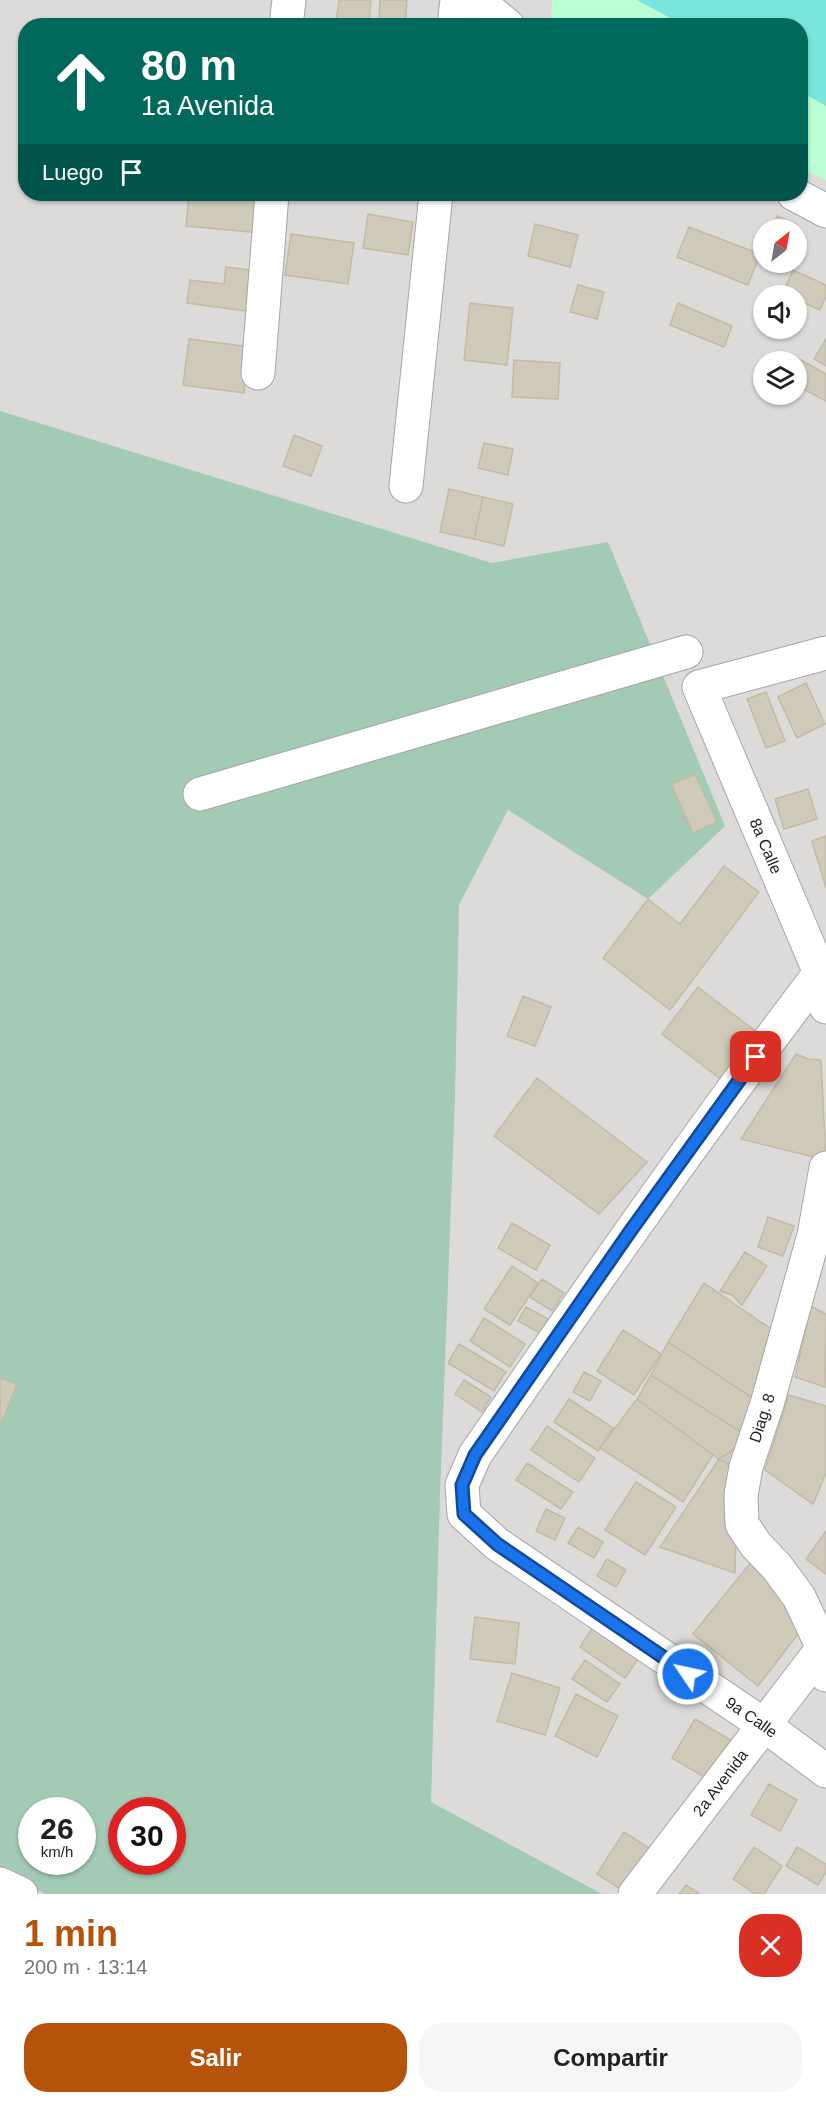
<!DOCTYPE html>
<html lang="es">
<head>
<meta charset="utf-8">
<style>
  :root { --surface:#fff; --page:#f6f6f6; --text:#202124; --muted:#757577; --accent:#b45309 }
  body { margin:0; font-family:Helvetica,sans-serif; background:var(--page); color:var(--text); height:100vh; display:flex; flex-direction:column; font-size:22px; white-space:nowrap }
  * { box-sizing:border-box; margin:0 }
  p { font-size:20px; color:var(--muted) }
  .icon { flex:none; width:33px; height:33px; fill:none; stroke:currentColor; stroke-width:2; stroke-linecap:round; stroke-linejoin:round }
  .map { position:relative; height:1894px; overflow:hidden }
  .side { display:flex; flex-direction:column; background:var(--surface); flex:1 }
  .side>* { flex:none }
  .guide { position:absolute; left:18px; top:18px; width:790px; height:183px; border-radius:24px; box-shadow:0 2px 4px #0004; background:#00695c; color:#fff; overflow:hidden }
  .needle { width:39px; rotate:31deg }
  .buttons { position:absolute; left:753px; top:219px; display:grid; gap:12px }
  .buttons a { display:grid; place-items:center; width:54px; height:54px; border-radius:50%; background:var(--surface); box-shadow:0 2px 4px #0004; font-size:30px }
  .speed { position:absolute; left:18px; top:1797px; display:flex; gap:12px; font-size:30px; font-weight:700; text-align:center }
  .speed>* { display:grid; place-content:center; width:78px; height:78px; border-radius:50%; background:var(--surface); box-shadow:0 2px 4px #0004; line-height:1 }
  .speed small { font-size:15px; font-weight:400 }
  .speed .limit { border:9px solid #d22; background:#fff; color:#111 }
  .pin { position:absolute; display:grid; place-items:center; width:51px; height:51px; color:#fff; margin:-26px; border-radius:12px; box-shadow:0 3px 9px #0006 }
  .me { position:absolute; width:66px; margin:-33px; rotate:304deg; stroke-linejoin:round; filter:drop-shadow(0 0 4px #0008) }
  .turn { display:flex; align-items:center; gap:21px; height:126px; padding:0 24px; font-size:27px }
  .turn .icon { width:78px; height:78px; stroke-width:2.5 }
  .turn b { display:block; font-size:42px; line-height:51px }
  .then { display:flex; align-items:center; height:57px; padding:0 24px; background:#0003; gap:12px; font-size:22px }
  .round { display:grid; place-items:center; flex:none; width:63px; height:63px; border-radius:24px; background:var(--page) }
  .summary { display:flex; align-items:center; justify-content:space-between; height:102px; padding:0 24px }
  h1 { font-size:36px; font-weight:800; line-height:45px; color:var(--accent) }
  .cta { display:flex; gap:12px; margin-top:auto; padding:12px 24px }
  .cta a { flex:1; height:69px; border-radius:24px; background:var(--accent); color:#fff; font-size:24px; font-weight:800; line-height:69px; text-align:center }
  .cta a+a { background:var(--page); color:var(--text) }
  .map>svg:first-child { display:block }
  .residential { fill:#dcdbda; fill-rule:evenodd }
  .cemetery { fill:#a2cab4; fill-rule:evenodd }
  .park { fill:#bbfed4 }
  .pitch { fill:#7ae5dc }
  .building { fill:#d0cabb; stroke:#c2baa4; stroke-width:1.5 }
  .lines { fill:none; stroke-linecap:round; stroke-linejoin:round }
  .minor-casing { stroke:#a5a5a5; stroke-width:35 }
  .minor { stroke:#fff; stroke-width:33 }
  .route-casing { stroke:#114b97; stroke-width:15 }
  .route { stroke:#1a73e8; stroke-width:10 }
  .labels { text-anchor:middle; dominant-baseline:central; stroke-width:4.5; stroke-linejoin:round; paint-order:stroke }
  .street-label { font-size:16px; fill:#1e1e1e; stroke:#fff }
</style>
</head>
<body>
<div class="map">
<svg width="826" height="1894" viewBox="0 0 826 1894">
  <rect width="100%" height="100%" fill="#f0efe3"/>
  <!-- residential -->
  <path class="residential" d="M0,0H826V1894H0ZM26,26H801V194H26ZM764,230H796V262H764ZM764,296H796V328H764ZM764,362H796V394H764ZM32,1810H82V1862H32ZM122,1810H172V1862H122Z"/>
  <!-- cemetery -->
  <path class="cemetery" d="M0,411L492,563L608,542L725,826L648,899L508,810L459,905L455,1098L440,1494L431,1802L602,1894H45L0,1871ZM32,1810H82V1862H32ZM122,1810H172V1862H122Z"/>
  <!-- park -->
  <path class="park" d="M552,0H826V180L801,168V26H550Z"/>
  <!-- pitch -->
  <path class="pitch" d="M637,0H826V106L801,92V26L683,25Z"/>
  <!-- building -->
  <path class="building" d="M339,0H371L369,25L336,21Z
    M380,0H407L405,25L379,23Z
    M189,194H264L260,233L186,226Z
    M364,194H391L390,200L364,195Z
    M368,214L413,222L408,255L363,248Z
    M777,216L796,224L794,230H771Z
    M535,224L578,235L570,267L528,256Z
    M689,227L760,254L748,285L677,257Z
    M291,234L354,243L348,284L285,275Z
    M226,267L257,271L252,312L187,303L190,280L224,284Z
    M793,270L826,285V296L820,310L796,299V296H789L783,293Z
    M578,285L604,292L597,319L570,312Z
    M470,303L513,308L507,365L464,360Z
    M678,303L732,326L724,347L670,325Z
    M189,339L250,347L244,393L183,385Z
    M826,339V366L814,359Z
    M799,359L826,374V401L796,385V364Z
    M514,360L560,363L558,399L512,397Z
    M294,435L322,446L311,476L283,466Z
    M484,443L513,449L508,475L478,468Z
    M449,489L483,497L474,539L440,532Z
    M483,497L513,504L504,546L474,539Z
    M806,683L825,724L797,738L778,697Z
    M766,692L785,741L766,748L747,699Z
    M695,774L717,822L693,833L671,784Z
    M808,789L817,819L784,829L775,799Z
    M826,836V888L812,841Z
    M724,866L759,892L670,1010L603,958L648,899L680,924Z
    M698,987L759,1034L723,1081L662,1034Z
    M523,996L551,1007L535,1046L507,1036Z
    M796,1054L808,1059L821,1060L826,1160L741,1139Z
    M537,1078L647,1162L599,1214L494,1136Z
    M768,1217L794,1226L783,1256L758,1247Z
    M512,1223L550,1245L536,1270L498,1248Z
    M745,1252L767,1266L742,1305L732,1295L720,1291Z
    M512,1266L538,1283L510,1325L484,1309Z
    M542,1279L564,1293L552,1311L530,1297Z
    M704,1283L777,1333L757,1401L668,1342Z
    M811,1306L826,1314L825,1387L795,1377Z
    M526,1307L548,1319L540,1333L518,1321Z
    M484,1318L525,1344L510,1367L470,1341Z
    M623,1330L661,1354L634,1395L597,1371Z
    M668,1342L757,1401L746,1435L651,1375Z
    M459,1344L506,1372L494,1391L448,1363Z
    M584,1372L601,1381L590,1401L573,1392Z
    M651,1375L746,1435L742,1444L719,1459L637,1399Z
    M0,1378L17,1384L0,1427Z
    M464,1380L491,1397L482,1412L455,1394Z
    M789,1395L826,1406V1473L813,1504L765,1470Z
    M569,1399L613,1428L598,1451L554,1422Z
    M637,1399L713,1455L683,1502L600,1448Z
    M547,1426L595,1458L579,1482L531,1450Z
    M742,1444L738,1470L719,1459Z
    M719,1459L738,1470L735,1573L660,1547Z
    M527,1463L573,1492L561,1509L516,1480Z
    M636,1482L676,1507L645,1555L605,1530Z
    M546,1509L565,1518L555,1540L536,1531Z
    M578,1527L603,1542L594,1558L568,1543Z
    M826,1531V1574L806,1559Z
    M607,1559L626,1570L616,1587L597,1576Z
    M752,1561L805,1625L758,1686L693,1634Z
    M475,1617L519,1623L515,1664L470,1659Z
    M593,1627L638,1659L625,1678L580,1647Z
    M585,1660L620,1684L607,1702L572,1679Z
    M512,1673L560,1688L545,1735L497,1721Z
    M576,1694L618,1716L597,1757L555,1736Z
    M695,1719L734,1742L711,1781L672,1758Z
    M769,1784L797,1800L780,1831L751,1815Z
    M624,1832L655,1852L628,1894L597,1874Z
    M754,1847L782,1866L764,1894H755L733,1879Z
    M797,1847L826,1864V1872L818,1885L786,1866Z
    M686,1885L700,1894H679Z"/>
  <g class="lines">
    <defs>
      <g id="minor">
        <path d="M477,0L508,26"/>
        <path d="M286,26L289,0"/>
        <path d="M454,26L457,0"/>
        <path d="M794,194L826,211"/>
        <path d="M258,373L272,194"/>
        <path d="M406,486L436,194"/>
        <path id="s1" d="M826,653L699,687L820,973L826,1007"/>
        <path d="M200,794L686,652"/>
        <path id="s2" d="M826,965C704,1125 589,1290 475,1455L462,1485L464,1514L497,1544L764,1725L826,1771"/>
        <path d="M826,1168L814,1235L767,1404L746,1467L741,1495L742,1524L756,1545L777,1567L799,1597L823,1648L826,1675"/>
        <path d="M0,1884L21,1894"/>
        <path id="s3" d="M635,1894L826,1644"/>
      </g>
    </defs>
    <!-- minor casing -->
    <use href="#minor" class="minor-casing"/>
    <!-- minor -->
    <use href="#minor" class="minor"/>
  </g>
  <g class="lines">
    <defs>
      <path id="route" d="M688,1674L497,1544L464,1514L462,1485L475,1455L629,1233L756,1057"/>
    </defs>
    <!-- route casing -->
    <use href="#route" class="route-casing"/>
    <!-- route -->
    <use href="#route" class="route"/>
  </g>
  <g class="labels">
    <!-- street labels -->
    <g class="street-label">
      <text stroke="none"><textPath href="#s1" startOffset="304">8a Calle</textPath></text>
      <text transform="translate(762 1418) rotate(-72)">Diag. 8</text>
      <text stroke="none"><textPath href="#s2" startOffset="1017">9a Calle</textPath></text>
      <text stroke="none"><textPath href="#s3" startOffset="140">2a Avenida</textPath></text>
    </g>
  </g>
</svg>
<div class="buttons">
<a><svg class="needle" viewBox="-14 -14 28 28"><path d="M0-13l5 13h-10z" fill="#e53935"/><path d="M0 13l5-13h-10z" fill="#757577"/></svg></a>
<a><svg class="icon" aria-label="sound" viewBox="0 0 24 24"><path d="M4 9h4l5-4v14l-5-4H4zM17 9q2 3 0 6"/></svg></a>
<a><svg class="icon" aria-label="layers" viewBox="0 0 24 24"><path d="M12 4l9 5-9 5-9-5zM3 14l9 5 9-5"/></svg></a>
</div>
<div class="speed"><div>26<small>km/h</small></div><div class="limit">30</div></div>
<div class="pin" style="left:756px;top:1057px;background:#d93025"><svg class="icon" aria-label="arrive" viewBox="0 0 24 24"><path d="M6 21V4h12l-3 4 3 4H6"/></svg></div>
<svg class="me" style="left:688px;top:1674px" viewBox="-20 -20 40 40"><circle r="17" fill="#1a73e8" stroke="#fff" stroke-width="3"/><path d="M0-11L8 9 0 5-8 9z" fill="#fff"/></svg>
<div class="guide">
<div class="turn"><svg class="icon" aria-label="ahead" viewBox="0 0 24 24"><path d="M12 20V5M6 11l6-6 6 6"/></svg><div><b>80 m</b>1a Avenida</div></div>
<div class="then">Luego<svg class="icon" aria-label="arrive" viewBox="0 0 24 24"><path d="M6 21V4h12l-3 4 3 4H6"/></svg></div>
</div>
</div>
<section class="side">
<div class="summary"><div><h1>1 min</h1><p>200 m · 13:14</p></div><a class="round" style="background:#d93025;color:#fff"><svg class="icon" aria-label="close" viewBox="0 0 24 24"><path d="M6 6l12 12M18 6L6 18"/></svg></a></div>
<div class="cta"><a>Salir</a><a>Compartir</a></div>
</section>
</body>
</html>
